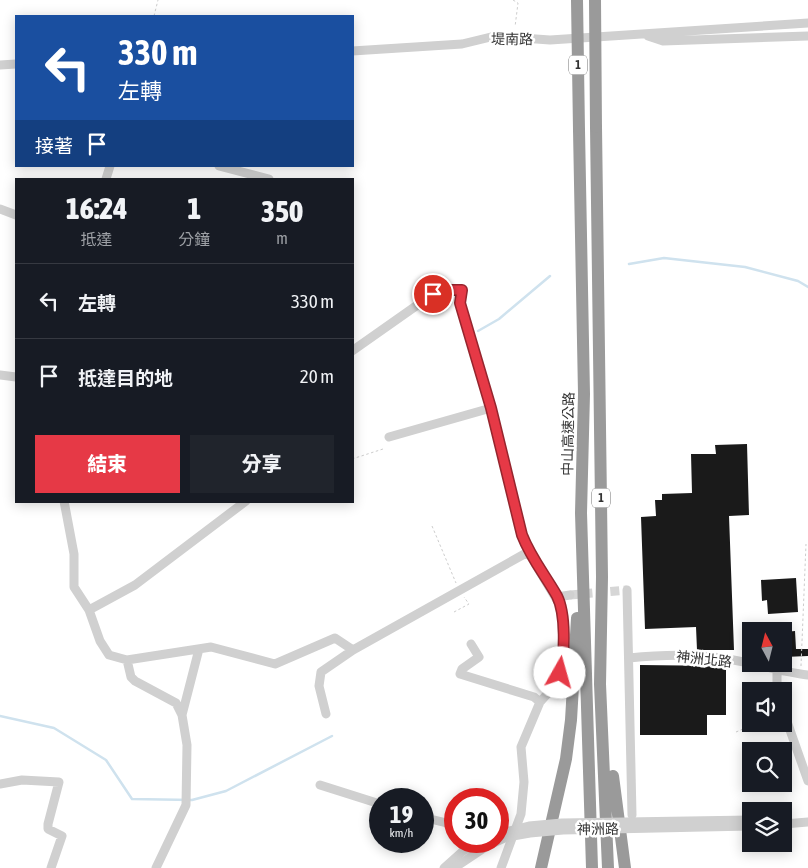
<!DOCTYPE html>
<html lang="zh-TW">
<head>
<meta charset="utf-8">
<style>
  :root { --surface:#171b24; --page:#20242c; --text:#f1f3f6; --muted:#9ea1a6; --line:#363941; --accent:#e63946 }
  body { margin:0; font-family:"Asap Condensed","Noto Sans TC",sans-serif; background:var(--page); color:var(--text); height:100vh; display:flex; flex-direction:column; font-size:19px; white-space:nowrap }
  * { box-sizing:border-box; margin:0 }
  p { font-size:16px; color:var(--muted) }
  .icon { flex:none; width:28px; height:28px; fill:none; stroke:currentColor; stroke-width:2; stroke-linecap:round; stroke-linejoin:round }
  .map { position:relative; flex:1; overflow:hidden }
  .panel { position:absolute; left:15px; top:178px; width:339px; height:325px; display:flex; flex-direction:column; background:var(--surface); border-radius:0px; box-shadow:0 2px 12px #0003 }
  .panel>* { flex:none }
  .top-card { position:absolute; left:15px; top:15px; width:339px; height:152px; border-radius:0px; box-shadow:0 2px 12px #0003; background:#1a4fa0; color:#fff; overflow:hidden }
  .needle { width:32px; rotate:353deg }
  .buttons { position:absolute; left:742px; top:622px; display:grid; gap:10px }
  .buttons a { display:grid; place-items:center; width:50px; height:50px; border-radius:0px; background:var(--surface); box-shadow:0 2px 12px #0003; font-size:25px }
  .speed { position:absolute; left:369px; top:788px; display:flex; gap:10px; font-size:25px; font-weight:700; text-align:center }
  .speed>* { display:grid; place-content:center; width:65px; height:65px; border-radius:50%; background:var(--surface); box-shadow:0 2px 12px #0003; line-height:1 }
  .speed small { font-size:12px; font-weight:400 }
  .speed .limit { border:8px solid #d22; background:#fff; color:#111 }
  .pin { position:absolute; display:grid; place-items:center; width:42px; height:42px; color:#fff; margin:-21px; border:2px solid #fff; border-radius:50%; box-shadow:0 1px 5px #0007 }
  .me { position:absolute; width:55px; margin:-28px; rotate:7deg; stroke-linejoin:round; filter:drop-shadow(0 0 4px #0008) }
  .turn { display:flex; align-items:center; gap:18px; height:105px; padding:0 20px; font-size:22px }
  .turn .icon { width:65px; height:65px; stroke-width:2.5 }
  .turn b { display:block; font-size:35px; line-height:42px }
  .then { display:flex; align-items:center; height:48px; padding:0 20px; background:#0003; gap:10px; font-size:19px }
  .eta { display:flex; justify-content:space-evenly; align-items:center; height:85px; text-align:center }
  .eta b { font-size:30px; font-weight:800; line-height:35px }
  .cta { display:flex; gap:10px; margin-top:auto; padding:10px 20px }
  .cta a { flex:1; height:58px; border-radius:0px; background:var(--accent); color:#fff; font-size:20px; font-weight:800; line-height:58px; text-align:center }
  .cta a+a { background:var(--page); color:var(--text) }
  ul { padding:0; list-style:none }
  li { display:flex; align-items:center; gap:15px; height:75px; padding:0 20px; border-top:1px solid var(--line) }
  li div { flex:1 }
  li b { display:block; font-size:19px }
  li em { font-style:normal }
  .map>svg:first-child { display:block }
  .lines { fill:none; stroke-linecap:round; stroke-linejoin:round }
  .stream { stroke:#cfe2ee; stroke-width:2.5 }
  .building { fill:#1a1a1a }
  .minor-tunnel { stroke:#d6d6d6; stroke-width:9; stroke-dasharray:9 4.5; stroke-linecap:butt }
  .path { stroke:#cdcdcd; stroke-width:1; stroke-dasharray:2.5 2.5; stroke-linecap:butt }
  .minor { stroke:#d0d0d0; stroke-width:9 }
  .highway { stroke:#9a9a9a; stroke-width:12 }
  .minor-bridge { stroke:#d0d0d0; stroke-width:9 }
  .highway-bridge { stroke:#9a9a9a; stroke-width:12 }
  .route-casing { stroke:#96252e; stroke-width:12 }
  .route { stroke:#e63946; stroke-width:9 }
  .labels { text-anchor:middle; dominant-baseline:central; stroke-width:5; stroke-linejoin:round; paint-order:stroke }
  .shield { fill:#fff; stroke:#707070; stroke-width:1 }
  .shield-label { font-size:12px; font-weight:bold; fill:#333 }
  .street-label { font-size:14px; fill:#333; stroke:#fff }
</style>
</head>
<body>
<div class="map">
<svg width="808" height="868" viewBox="0 0 808 868">
  <rect width="100%" height="100%" fill="#fff"/>
  <g class="lines">
    <!-- stream -->
    <path class="stream" d="M629,264L664,258L745,267L798,281L808,287
      M478,331L499,319L550,276
      M0,716L54,728L106,760L132,799L192,800L226,791L332,736"/>
  </g>
  <!-- building -->
  <path class="building" d="M747,444L749,515L729,516L734,650H697L696,627L645,629L641,517L656,516L655,500H662V494L692,493L691,454H716L715,445Z
    M796,578L798,612L768,614L767,600L762,601L761,580Z
    M795,631L796,649H808V656L784,657V632Z
    M640,665L726,666V715H707V735H640Z"/>
  <g class="lines">
    <!-- minor-tunnel -->
    <path class="minor-tunnel" d="M570,595L627,590"/>
    <!-- path -->
    <path class="path" d="M513,0L518,3L515,27
      M154,16L158,0
      M352,459L383,449
      M432,526L456,583
      M454,612L469,604L464,597
      M801,666L806,544
      M736,732L755,724"/>
    <!-- minor -->
    <path class="minor" d="M648,36L663,41L808,36
      M352,51L462,44L495,36L550,40L808,23
      M0,65L16,64
      M219,166L269,179
      M106,179L110,166
      M0,209L16,215
      M352,351L433,294L447,290H462L460,303L491,408L521,535L528,552L561,607L564,658L560,673L549,692L540,702L521,747L524,782L521,814L501,868
      M0,375L16,377
      M389,437L491,408
      M64,501L74,554V587L89,610L100,641L109,655L127,660L211,647L275,664L335,638L353,650L528,552
      M627,590L632,815
      M557,597L570,595
      M89,610L135,585L246,501
      M471,644L479,657L462,669L460,674L534,697L540,702
      M629,658C659,655 691,654 721,658C750,662 778,671 808,675
      M127,660L131,677L135,681L176,703L182,715L187,745L186,805L156,868
      M777,671V691
      M784,713L808,781
      M326,714L319,686L321,672L353,650
      M182,715L199,649
      M0,784L22,780L59,782L48,824V829L62,836L51,868
      M320,785L380,804
      M422,817L455,825
      M784,824L808,822
      M444,868L463,851L481,841"/>
    <!-- highway -->
    <path class="highway" d="M596,127L602,577L600,684L608,868
      M579,130L584,394L581,513L592,868
      M613,776L625,868
      M541,868L566,759L571,720L577,618"/>
    <!-- minor-bridge -->
    <path class="minor-bridge" d="M498,834L529,826L562,823L751,820
      M454,868L487,846L507,837L530,833L563,830L751,826"/>
    <!-- highway-bridge -->
    <path class="highway-bridge" d="M577,0L579,130
      M595,0L596,127"/>
  </g>
  <g class="lines">
    <defs>
      <path id="route" d="M433,294L447,290H462L460,303L491,408L522,535C531,558 545,575 557,596C566,614 565,654 560,673"/>
    </defs>
    <!-- route casing -->
    <use href="#route" class="route-casing"/>
    <!-- route -->
    <use href="#route" class="route"/>
  </g>
  <g class="labels">
    <!-- shield labels -->
    <g class="shield">
      <rect x="569" y="55.5" width="18" height="19" rx="4"/>
      <rect x="592" y="488.5" width="18" height="19" rx="4"/>
    </g>
    <g class="shield-label">
      <text x="578" y="65">1</text>
      <text x="601" y="498">1</text>
    </g>
    <!-- street labels -->
    <g class="street-label">
      <text transform="translate(512 39) rotate(1)">堤南路</text>
      <text transform="translate(568 434) rotate(-89)">中山高速公路</text>
      <text transform="translate(704 659) rotate(6)">神洲北路</text>
      <text transform="translate(598 829) rotate(-1)">神洲路</text>
    </g>
  </g>
</svg>
<div class="buttons">
<a><svg class="needle" viewBox="-14 -14 28 28"><path d="M0-13l5 13h-10z" fill="#e53935"/><path d="M0 13l5-13h-10z" fill="#9ea1a6"/></svg></a>
<a><svg class="icon" aria-label="sound" viewBox="0 0 24 24"><path d="M4 9h4l5-4v14l-5-4H4zM17 9q2 3 0 6"/></svg></a>
<a><svg class="icon" aria-label="search" viewBox="0 0 24 24"><circle cx="10" cy="10" r="6"/><path d="M15 15l6 6"/></svg></a>
<a><svg class="icon" aria-label="layers" viewBox="0 0 24 24"><path d="M12 4l9 5-9 5-9-5zM3 14l9 5 9-5"/></svg></a>
</div>
<div class="speed"><div>19<small>km/h</small></div><div class="limit">30</div></div>
<div class="pin" style="left:433px;top:294px;background:#d93025"><svg class="icon" aria-label="arrive" viewBox="0 0 24 24"><path d="M6 21V4h12l-3 4 3 4H6"/></svg></div>
<svg class="me" style="left:560px;top:673px" viewBox="-20 -20 40 40"><circle r="19" fill="#fff"/><path d="M0-13L10 11 0 6-10 11z" fill="#e63946"/></svg>
<div class="top-card">
<div class="turn"><svg class="icon" aria-label="left" viewBox="0 0 24 24"><path d="M17 20v-9H6M10 6l-5 5 5 5"/></svg><div><b>330 m</b>左轉</div></div>
<div class="then">接著<svg class="icon" aria-label="arrive" viewBox="0 0 24 24"><path d="M6 21V4h12l-3 4 3 4H6"/></svg></div>
</div>
<section class="panel">
<div class="eta">
<div><b>16:24</b><p>抵達</p></div>
<div><b>1</b><p>分鐘</p></div>
<div><b>350</b><p>m</p></div>
</div>
<ul>
<li><svg class="icon" aria-label="left" viewBox="0 0 24 24"><path d="M17 20v-9H6M10 6l-5 5 5 5"/></svg><div><b>左轉</b></div><em>330 m</em></li>
<li><svg class="icon" aria-label="arrive" viewBox="0 0 24 24"><path d="M6 21V4h12l-3 4 3 4H6"/></svg><div><b>抵達目的地</b></div><em>20 m</em></li>
</ul>
<div class="cta"><a>結束</a><a>分享</a></div>
</section>
</div>
</body>
</html>
